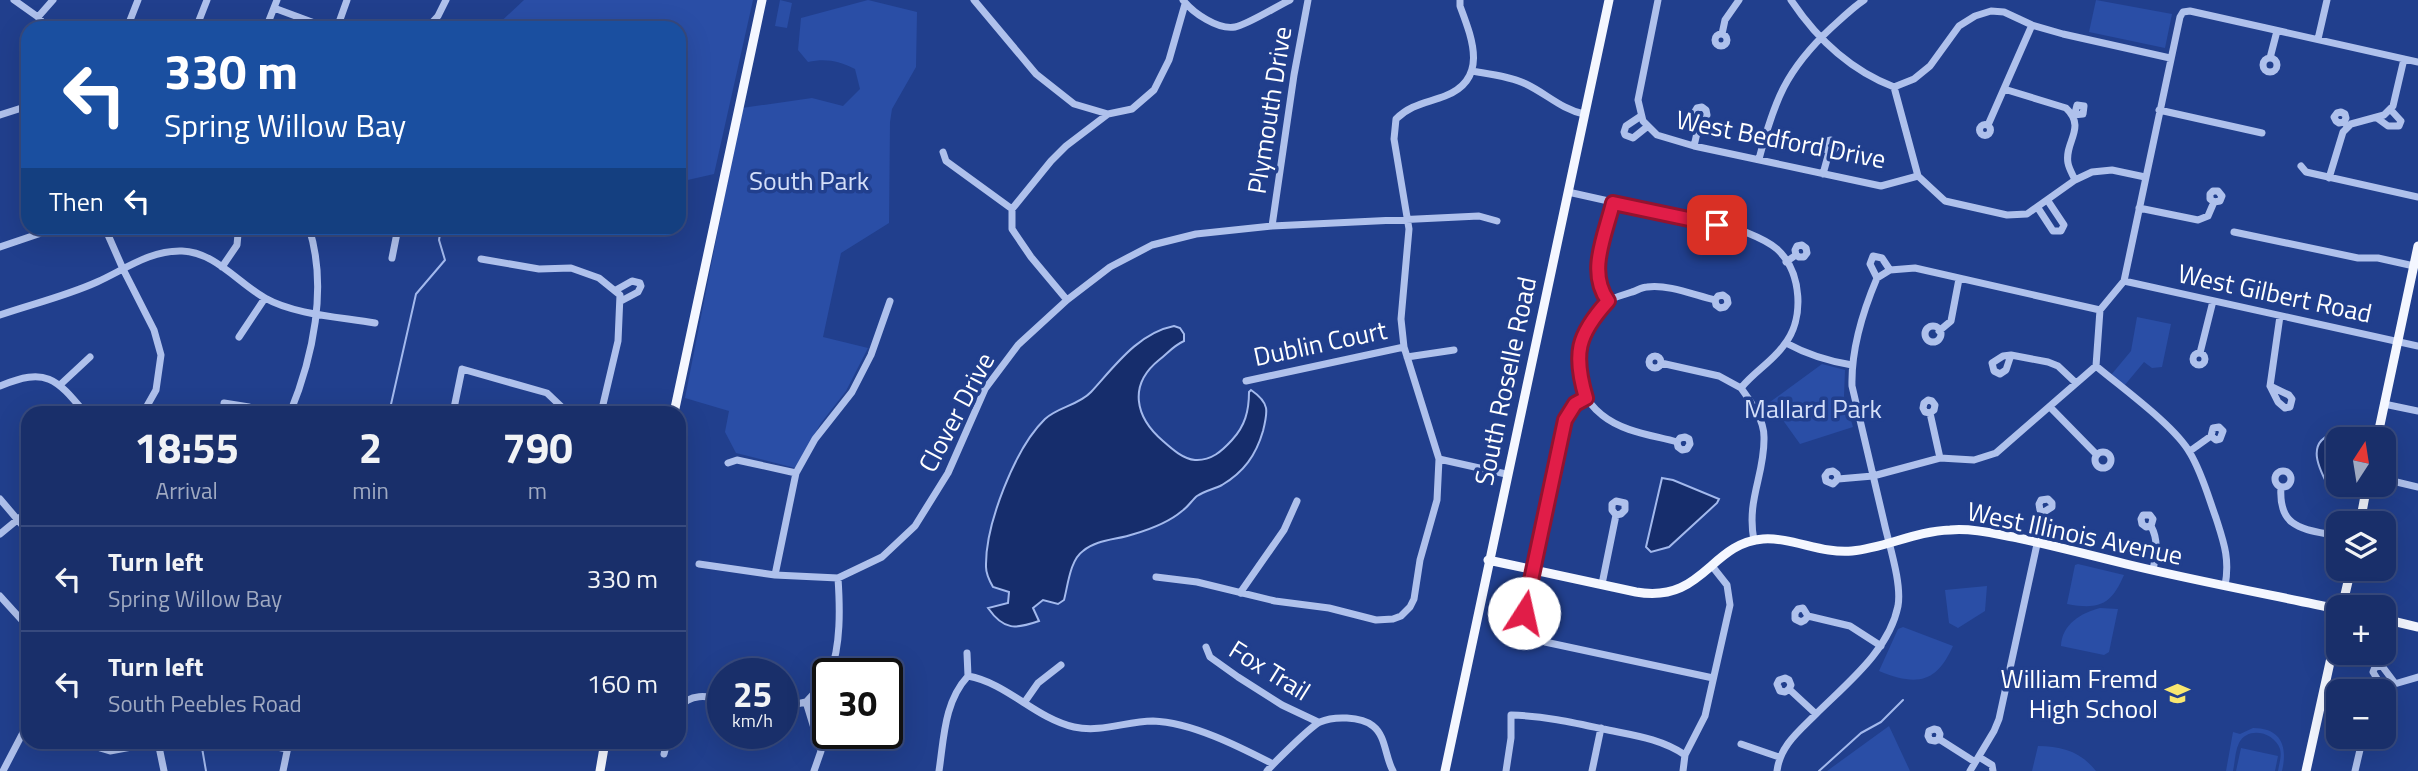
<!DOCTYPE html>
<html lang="en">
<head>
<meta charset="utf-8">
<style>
  :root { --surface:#192f6a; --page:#223770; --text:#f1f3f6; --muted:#9fa9c1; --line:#374a7e }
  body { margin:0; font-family:"Titillium Web",sans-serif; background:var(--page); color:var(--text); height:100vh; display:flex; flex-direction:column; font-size:26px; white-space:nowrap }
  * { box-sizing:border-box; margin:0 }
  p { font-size:23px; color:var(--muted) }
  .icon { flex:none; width:38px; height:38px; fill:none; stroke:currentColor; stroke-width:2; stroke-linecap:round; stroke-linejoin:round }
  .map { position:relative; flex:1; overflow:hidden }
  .side { position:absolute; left:21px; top:406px; width:665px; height:343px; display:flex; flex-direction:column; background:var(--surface); border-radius:21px; box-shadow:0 7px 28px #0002,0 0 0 2px var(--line) }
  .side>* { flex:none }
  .top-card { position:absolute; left:21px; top:21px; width:665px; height:214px; border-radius:21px; box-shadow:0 7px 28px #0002,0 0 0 2px var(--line); background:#1a4fa0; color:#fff; overflow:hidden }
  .needle { width:46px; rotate:12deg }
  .tools { position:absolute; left:2326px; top:427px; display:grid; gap:14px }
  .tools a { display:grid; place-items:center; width:70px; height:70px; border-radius:14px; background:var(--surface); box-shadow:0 7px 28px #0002,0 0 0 2px var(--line); font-size:35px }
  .speed { position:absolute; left:707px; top:658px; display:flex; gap:14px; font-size:35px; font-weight:700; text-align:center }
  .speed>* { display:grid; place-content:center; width:91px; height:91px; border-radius:50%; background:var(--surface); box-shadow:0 7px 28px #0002,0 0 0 2px var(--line); line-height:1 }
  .speed small { font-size:18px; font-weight:400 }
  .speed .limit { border:4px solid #111; border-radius:10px; background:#fff; color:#111 }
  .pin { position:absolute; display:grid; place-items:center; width:60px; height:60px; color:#fff; margin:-30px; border-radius:14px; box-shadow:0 4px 10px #0006 }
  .me { position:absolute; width:77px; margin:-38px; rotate:10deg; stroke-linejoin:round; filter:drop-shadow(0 0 5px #0008) }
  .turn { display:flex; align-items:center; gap:24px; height:147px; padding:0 28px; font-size:32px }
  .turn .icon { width:91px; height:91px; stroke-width:2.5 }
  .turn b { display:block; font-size:49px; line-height:60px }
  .then { display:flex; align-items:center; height:66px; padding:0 28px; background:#0003; gap:14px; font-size:26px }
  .eta { display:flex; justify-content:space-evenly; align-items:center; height:119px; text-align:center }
  .eta b { font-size:42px; font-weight:700; line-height:49px }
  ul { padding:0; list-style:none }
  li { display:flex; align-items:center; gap:21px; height:105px; padding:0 28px; border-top:2px solid var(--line) }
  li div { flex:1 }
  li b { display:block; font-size:26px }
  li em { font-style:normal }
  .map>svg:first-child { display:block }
  .green { fill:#2a4ea6 }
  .water { fill:#162d6c; stroke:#a3b9ed; stroke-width:2 }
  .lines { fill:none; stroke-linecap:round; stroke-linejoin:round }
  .stream { stroke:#a3b9ed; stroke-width:2 }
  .minor { stroke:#afc1ec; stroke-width:7 }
  .major { stroke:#f4f7ff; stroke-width:9 }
  .route-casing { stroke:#92132f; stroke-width:18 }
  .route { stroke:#e11d48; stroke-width:12 }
  .labels { text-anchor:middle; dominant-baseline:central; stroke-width:7; stroke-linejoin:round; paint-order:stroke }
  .street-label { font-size:26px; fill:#fff; stroke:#213f8d }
  .park-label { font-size:26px; fill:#d4dff9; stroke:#213f8d }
  .poi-label { font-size:26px; fill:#fff; stroke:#213f8d; text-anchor:end }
</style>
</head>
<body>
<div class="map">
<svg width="2418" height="771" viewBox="0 0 2418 771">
  <rect width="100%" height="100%" fill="#213f8d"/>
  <!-- green -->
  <path class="green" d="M524,0H753L714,174L679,182V28H494Z
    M780,0L792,3L787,28L775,26Z
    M868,0L917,12L916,67L892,109L890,122L889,223L841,253L823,337L868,348L846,391L821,423L795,468L736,453L725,432L729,411L685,398L742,108L812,98L843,106L860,89L855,69C839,61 826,58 808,62L798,50L801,18Z
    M2096,0L2172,14L2165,48L2089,32Z
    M2137,317L2171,324L2162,367L2152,368L2144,362L2124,386L2111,375L2131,351Z
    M1822,364L1845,370L1844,396L1853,427L1800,444L1770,402Z
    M2078,564L2124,575C2111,605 2099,610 2067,604L2075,565Z
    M1987,586L1985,611L1958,628L1949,623L1945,590Z
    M2100,608L2118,609L2109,652L2104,655L2061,646C2062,624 2081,613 2100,608Z
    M1903,627L1953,646C1936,684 1916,686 1879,671L1898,629Z
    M1889,726L1910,771H1827Z
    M2253,728C2281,728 2288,746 2282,771H2278C2279,764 2282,756 2280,749C2274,732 2248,726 2239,743C2235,751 2235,762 2233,771H2226L2233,732L2240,734Z
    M2038,746C2062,746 2081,752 2096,771H2032Z
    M2241,748L2278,756L2275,771H2236Z"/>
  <!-- water -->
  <path class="water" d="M1174,326L1180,328L1184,334V341C1173,346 1168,353 1159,360C1128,385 1135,417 1163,441C1172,449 1183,459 1195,460C1211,461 1222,451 1232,440C1245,426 1249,411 1249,392L1251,390C1270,403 1268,411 1263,431C1256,455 1244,472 1222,485C1214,489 1205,491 1197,496C1192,500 1188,507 1182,511C1168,523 1151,529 1134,534C1117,540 1097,539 1083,551C1070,560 1068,585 1064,600L1058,604L1043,600L1033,608L1039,621C1016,629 1004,631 988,608L1008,603L1009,592L993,587C989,580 986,574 986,567C985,525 1015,448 1045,419C1058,407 1079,405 1091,392C1114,367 1138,333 1174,326Z
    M2336,433L2347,434L2354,439H2338V485H2350L2347,495L2336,496L2332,493C2321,473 2302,441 2336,433Z
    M1662,478L1673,480L1719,499L1717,503L1669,547L1651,552L1646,547Z"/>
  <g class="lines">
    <!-- stream -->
    <path class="stream" d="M389,413L416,294L445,260L439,240L441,228
      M201,742L206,771
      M1819,771L1861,733L1881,722L1903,700"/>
    <!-- minor -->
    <path class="minor" d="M14,0L38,17L47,28
      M974,0L1036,74L1074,104L1108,114
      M1183,0C1193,13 1218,30 1235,27C1247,25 1277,6 1290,0
      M1658,0L1638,100L1643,121L1657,135L1694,146L1881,186L1918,176
      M1791,0C1817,39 1850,70 1894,87L1914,79L1930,66L1959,26L1975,16L1991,11L2004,12L2032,25L2063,34L2170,58
      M274,8L328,28
      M38,17L53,0
      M127,28L138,0
      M196,28L207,0
      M266,28L277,0
      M337,28L347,0
      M427,28L438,16L446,0
      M1715 40a6 6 0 1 1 12 0a6 6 0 1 1-12 0Z
      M1722,34L1725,20L1739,0
      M2318,39L2327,0
      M2270,58L2277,31
      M2263 65a7 7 0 1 1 14 0a7 7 0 1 1-14 0Z
      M1472,71C1489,74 1510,76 1526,84C1547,94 1561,109 1584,114
      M1894,87L1918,176L1945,201L2007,215L2027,214L2075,180L2092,172L2112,170L2145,177
      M2004,89L2066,108C2087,128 2064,142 2068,163C2069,169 2073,175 2075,180
      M2159,110L2262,133
      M0,115L28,106
      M2073,115L2083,114L2084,106L2077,105L2075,113
      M1641,116L1626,126L1624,132L1625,135L1633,138L1648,126
      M2377,118L2388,126H2399L2401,121L2390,109
      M2344,122L2346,118L2345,114L2341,112L2337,113L2334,117L2336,121L2339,123L2344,122L2348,127
      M1979.5 130a5.5 5.5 0 1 1 11 0a5.5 5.5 0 1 1-11 0Z
      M1988,125L2032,25
      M1694,146L1700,120L1707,115L1706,110L1702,107L1697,108L1694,113L1696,118L1700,120
      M943,152L946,161L1012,209
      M1759,159C1774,101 1786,70 1831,28C1841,19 1852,8 1864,0
      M2301,166L2306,172L2418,197
      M1823,174L1829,152L1833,151L1836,147L1835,143L1831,140L1827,141L1824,144L1825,149L1829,152
      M2329,178L2343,132L2351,124L2384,115L2393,106L2404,59
      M1568,192L1743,231C1755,236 1767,240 1777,249C1802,272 1805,319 1784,345C1772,362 1755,371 1741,388L1719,376L1661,363
      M2038,208L2053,231H2061L2064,225L2048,201
      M2139,208L2198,220L2208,216L2214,202L2220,201L2222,196L2218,191H2213L2210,194V199L2214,202
      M1272,226L1294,75L1308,0
      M105,228L123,269L154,330L161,355L156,390L143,413
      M2234,232L2358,258H2378L2414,266
      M0,247L56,228
      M392,258L398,228
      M481,259L539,269L571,268L599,278L620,295L618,341L601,413
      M1786,262L1796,255L1795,250L1797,246L1802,245L1806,248L1807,253L1804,257H1799L1796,255
      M222,267L237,245L238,234
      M1877,278L1890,270L1915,268L2100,310
      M1877,278L1870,264L1873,256L1882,258L1890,270
      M2124,281L2418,346
      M616,290L632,281L640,283L641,286L638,292L621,301
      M1067,300L1031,257L1012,229V209L1051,161L1066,146L1108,114L1132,109L1154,90L1169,60L1185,4
      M1608,301C1587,272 1605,236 1613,203
      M0,315C32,304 66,296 97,282C124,270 150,250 182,251C215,252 238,283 265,298C295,315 341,317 375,323
      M1925 334a8 8 0 1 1 16 0a8 8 0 1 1-16 0Z
      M1939,331L1951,321L1959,279
      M239,337L265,298
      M1786,343C1808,355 1827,361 1852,365
      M2193 359a6 6 0 1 1 12 0a6 6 0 1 1-12 0Z
      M2200,353L2213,301
      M2011,355L2006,370L2000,374L1994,371L1992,363L2003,356L2011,355L2048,362L2058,366L2076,383
      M1649 362a6 6 0 1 1 12 0a6 6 0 1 1-12 0Z
      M1407,357L1454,350
      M1246,381L1404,347
      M61,384L90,357
      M0,386C46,367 56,378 85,413
      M2270,386L2289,395L2292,399L2290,407L2285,408L2278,402L2270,386L2280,316
      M1741,388C1751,402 1764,419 1764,437C1765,475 1746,499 1754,541
      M1586,398L1575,404L1564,425L1525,607C1523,624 1530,634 1545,642L1713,678
      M224,403L249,407L263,413
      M2384,404L2418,411
      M2050,407L2097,455
      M290,413C313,357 328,287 309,228
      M453,413L462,369L547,393L568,413
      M1930,413L1925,412L1923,408L1924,403L1928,400L1932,401L1935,405L1934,410L1930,413L1940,458
      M1677,442L1680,438L1685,437L1689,439L1690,444L1687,449L1682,450L1678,447L1677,442C1652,435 1623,432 1602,415C1566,388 1574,328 1607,302C1613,297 1624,295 1632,292C1636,291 1642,287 1647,287C1668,284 1694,295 1715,300L1716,305L1720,308L1725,307L1728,303L1727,298L1723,295L1718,296L1715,300
      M2190,451L2211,436L2213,428L2219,427L2223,431L2220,439L2216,440L2211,436
      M2095 460a8 8 0 1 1 16 0a8 8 0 1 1-16 0Z
      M1439,459L1506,474
      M728,463L737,460L796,473
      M2275 479a8 8 0 1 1 16 0a8 8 0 1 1-16 0Z
      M1838,479L1837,474L1833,471L1828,472L1825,476L1826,481L1833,484L1838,479L1873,476L1940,458L1974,460L1996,453L2096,366
      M2384,479L2418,487
      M2281,487C2278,530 2305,529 2338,536
      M0,499L28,532
      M2151,526L2146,527L2142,524L2141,519L2143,515H2150L2153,519L2151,526C2159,541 2156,554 2153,570
      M0,534L28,511
      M699,564L775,575L838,578L882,557L915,526L948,473L985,389L1018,345L1067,300L1110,267L1152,245L1196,234L1272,226L1479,216L1497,221
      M775,575L796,473L815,439L852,392L871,355L890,301
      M1156,577L1197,582L1275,601L1329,608L1376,620L1393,619L1401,616L1410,607L1414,599L1420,560L1437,500L1439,459L1404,347L1401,319L1409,229L1394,139L1396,119C1411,104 1427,103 1445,96C1489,79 1472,38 1460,6V0
      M1602,584L1616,515L1612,510V504L1616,501L1625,503V510L1621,514L1616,515
      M2225,586C2230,559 2224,543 2216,518C2208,496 2202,473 2190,453C2175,426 2122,388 2096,366L2100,310L2124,281L2180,17L2183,12L2190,11L2418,62
      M1240,593L1284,530L1297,501
      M0,596L28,627
      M1808,616L1805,620L1801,622L1795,619V613L1798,609L1803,608L1808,616L1850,626L1881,646
      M1526,624L1519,631L1521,638L1524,639L1533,634
      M1206,647L1210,657L1238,677L1282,705L1318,722
      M830,674C841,645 840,608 838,578
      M968,676C1007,683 1035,718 1074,727C1102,733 1126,721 1153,721C1191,722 1240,747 1273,764
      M2391,685L2418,677
      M1789,689L1785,692L1780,691L1777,684L1779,680L1785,678L1789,680L1791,685L1789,689L1816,714
      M2384,690L2373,672L2375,667L2382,666L2394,682
      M806,702L821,751L814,771
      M1024,703L1038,683L1061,665
      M782,707L806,702L828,678
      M679,708C690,693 707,696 723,699
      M1939,739L1940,734L1938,730L1934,729L1929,731L1928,736L1930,740L1935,741L1939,739L1975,762
      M158,742L164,771
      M252,742L287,749
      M1741,744L1779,757
      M100,748L110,751L158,742
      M664,754L667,742
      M1685,755L1705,716L1730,605L1727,585L1712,566
      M1979,757L1992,765L1993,771
      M3,771L28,723
      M283,771L289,742
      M939,771C944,738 944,702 968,676L967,653
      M1267,771C1275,762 1311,726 1320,722C1333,716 1361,716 1373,726C1386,736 1385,757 1393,771
      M1506,771L1511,738V715C1543,716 1571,722 1603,729C1631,735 1660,738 1685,755
      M1592,771L1601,728
      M1683,771L1685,755
      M1777,771C1780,746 1798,732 1815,715C1846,684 1889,651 1898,606C1902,583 1889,545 1884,522C1873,477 1863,431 1852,386C1851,350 1863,311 1877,278
      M1970,771L1994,731L1999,719L2044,512L2052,507V503L2048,499L2041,500L2039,504L2040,510L2044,512
      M2355,771L2363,737"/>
    <!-- major -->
    <path class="major" d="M674,413L762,0
      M2377,439L2418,246
      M2360,523L2367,485
      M1488,560L1636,592C1703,604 1710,543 1763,539C1792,537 1822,554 1852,551C1885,548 1916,531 1950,530C1972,528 1996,534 2018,538C2054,546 2090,555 2126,564C2196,581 2267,594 2338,609
      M2342,607L2351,569
      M2384,619L2418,627
      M600,771L605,742
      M1445,771L1609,0
      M2306,771L2338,626"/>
  </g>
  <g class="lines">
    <defs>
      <path id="route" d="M1524,613L1565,420L1575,404L1586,398C1573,354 1577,335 1608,301C1587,272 1605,236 1613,203L1717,225"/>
    </defs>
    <!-- route casing -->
    <use href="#route" class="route-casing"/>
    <!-- route -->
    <use href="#route" class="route"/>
  </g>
  <!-- icons -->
  <defs>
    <symbol id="school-bare" viewBox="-9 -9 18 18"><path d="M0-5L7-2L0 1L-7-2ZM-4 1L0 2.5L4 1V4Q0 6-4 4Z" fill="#f9e770" stroke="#213f8d" stroke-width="2.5" paint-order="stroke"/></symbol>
  </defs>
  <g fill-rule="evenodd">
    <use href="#school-bare" x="2160" y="676" width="35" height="35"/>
  </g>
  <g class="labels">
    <!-- street labels -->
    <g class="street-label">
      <text transform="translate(1269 110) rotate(-81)">Plymouth Drive</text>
      <text transform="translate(1781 139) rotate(11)">West Bedford Drive</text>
      <text transform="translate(2275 293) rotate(12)">West Gilbert Road</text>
      <text transform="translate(1320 343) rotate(-12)">Dublin Court</text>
      <text transform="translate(1505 381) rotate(-78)">South Roselle Road</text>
      <text transform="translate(956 412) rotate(-62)">Clover Drive</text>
      <text transform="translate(2075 533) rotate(12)">West Illinois Avenue</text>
      <text transform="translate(1270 670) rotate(32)">Fox Trail</text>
    </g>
    <!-- park labels -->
    <g class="park-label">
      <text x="809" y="180">South Park</text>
      <text x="1813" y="408">Mallard Park</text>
    </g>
    <!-- poi labels -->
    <g class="poi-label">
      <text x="2158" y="678">William Fremd<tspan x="2158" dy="30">High School</tspan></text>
    </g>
  </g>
</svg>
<div class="tools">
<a><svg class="needle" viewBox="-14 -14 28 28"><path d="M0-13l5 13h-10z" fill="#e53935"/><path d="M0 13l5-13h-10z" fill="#9fa9c1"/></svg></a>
<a><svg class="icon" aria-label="layers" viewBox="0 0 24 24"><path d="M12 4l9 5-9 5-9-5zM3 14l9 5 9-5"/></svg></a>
<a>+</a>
<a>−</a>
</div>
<div class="speed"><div>25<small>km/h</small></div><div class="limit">30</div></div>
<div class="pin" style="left:1717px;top:225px;background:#d93025"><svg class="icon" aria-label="arrive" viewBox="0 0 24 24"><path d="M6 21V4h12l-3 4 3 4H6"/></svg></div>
<svg class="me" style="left:1524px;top:613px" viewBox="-20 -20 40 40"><circle r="19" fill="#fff"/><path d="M0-13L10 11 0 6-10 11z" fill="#e11d48"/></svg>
<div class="top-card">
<div class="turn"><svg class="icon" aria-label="left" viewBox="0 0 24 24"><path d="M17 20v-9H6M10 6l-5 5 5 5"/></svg><div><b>330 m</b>Spring Willow Bay</div></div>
<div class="then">Then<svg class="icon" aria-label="left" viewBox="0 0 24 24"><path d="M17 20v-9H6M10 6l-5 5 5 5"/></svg></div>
</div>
<section class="side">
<div class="eta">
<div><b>18:55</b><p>Arrival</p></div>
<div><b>2</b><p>min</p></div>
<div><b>790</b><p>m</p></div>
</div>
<ul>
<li><svg class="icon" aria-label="left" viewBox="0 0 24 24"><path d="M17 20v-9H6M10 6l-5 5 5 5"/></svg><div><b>Turn left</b><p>Spring Willow Bay</p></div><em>330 m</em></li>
<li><svg class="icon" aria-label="left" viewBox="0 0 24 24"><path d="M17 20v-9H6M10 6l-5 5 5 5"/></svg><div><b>Turn left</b><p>South Peebles Road</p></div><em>160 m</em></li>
</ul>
</section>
</div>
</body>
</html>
